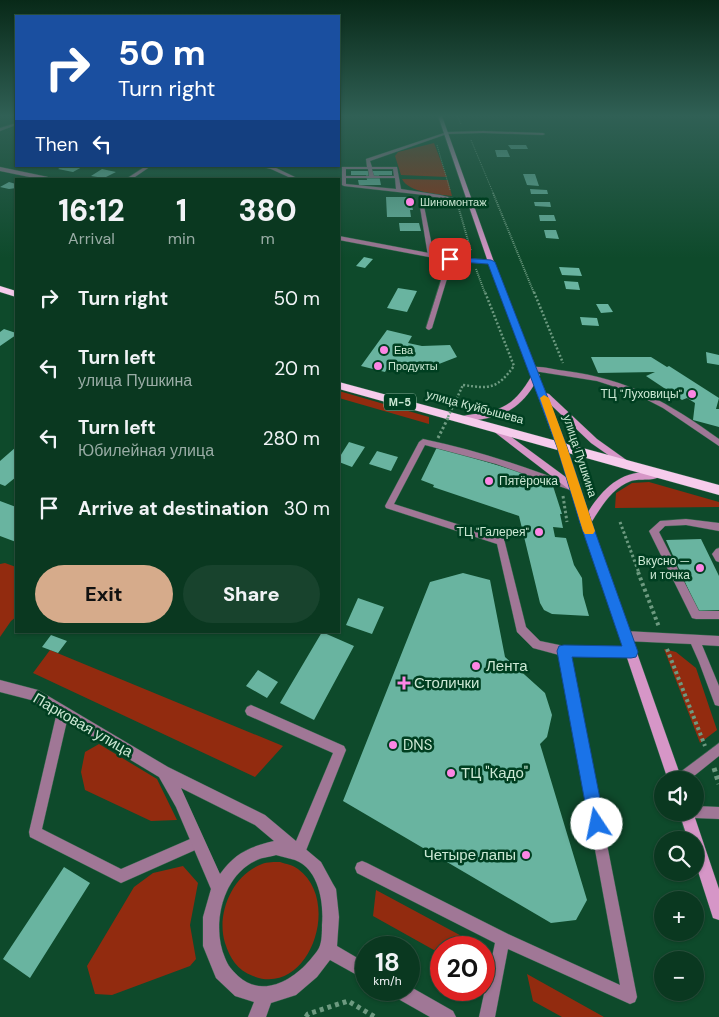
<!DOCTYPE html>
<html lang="en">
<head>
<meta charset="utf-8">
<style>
  :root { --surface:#0a3820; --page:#18432d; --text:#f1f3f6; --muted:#99aca5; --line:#2a523e; --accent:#d6ab8b }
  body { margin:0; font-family:"DM Sans",sans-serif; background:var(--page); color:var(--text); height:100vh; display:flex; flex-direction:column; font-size:19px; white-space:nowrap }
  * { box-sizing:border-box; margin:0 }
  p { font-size:16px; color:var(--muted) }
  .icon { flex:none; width:28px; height:28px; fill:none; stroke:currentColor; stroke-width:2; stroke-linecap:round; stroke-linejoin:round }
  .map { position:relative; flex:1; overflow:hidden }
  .details { position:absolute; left:15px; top:178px; width:325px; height:455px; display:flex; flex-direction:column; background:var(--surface); border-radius:0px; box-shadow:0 1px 4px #0004,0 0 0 1px var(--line) }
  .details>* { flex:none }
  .banner { position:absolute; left:15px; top:15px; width:325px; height:152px; border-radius:0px; box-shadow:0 1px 4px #0004,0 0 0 1px var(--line); background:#1a4fa0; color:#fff; overflow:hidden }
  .tools { position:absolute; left:654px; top:771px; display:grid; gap:10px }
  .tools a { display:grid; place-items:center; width:50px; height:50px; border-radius:50%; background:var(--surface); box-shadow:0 1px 4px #0004,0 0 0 1px var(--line); font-size:25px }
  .speed { position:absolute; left:355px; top:936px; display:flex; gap:10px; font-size:25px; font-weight:700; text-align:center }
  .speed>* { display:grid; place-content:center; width:65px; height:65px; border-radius:50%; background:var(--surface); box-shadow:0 1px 4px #0004,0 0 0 1px var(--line); line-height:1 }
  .speed small { font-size:12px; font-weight:400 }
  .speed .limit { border:8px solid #d22; background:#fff; color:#111 }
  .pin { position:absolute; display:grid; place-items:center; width:42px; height:42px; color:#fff; margin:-21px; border-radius:10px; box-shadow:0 2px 8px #0006 }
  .me { position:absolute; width:55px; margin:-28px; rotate:349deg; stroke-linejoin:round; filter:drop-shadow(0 0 4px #0008) }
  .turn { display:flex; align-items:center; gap:18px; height:105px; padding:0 20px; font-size:22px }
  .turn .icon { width:65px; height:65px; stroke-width:2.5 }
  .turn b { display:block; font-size:35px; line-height:42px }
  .then { display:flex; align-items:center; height:48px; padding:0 20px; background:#0003; gap:10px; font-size:19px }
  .eta { display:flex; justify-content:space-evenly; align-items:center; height:85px; text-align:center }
  .eta b { font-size:30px; font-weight:800; line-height:35px }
  .primary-button { display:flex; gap:10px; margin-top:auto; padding:10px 20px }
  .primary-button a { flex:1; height:58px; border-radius:30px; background:var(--accent); color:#111; font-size:20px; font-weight:800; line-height:58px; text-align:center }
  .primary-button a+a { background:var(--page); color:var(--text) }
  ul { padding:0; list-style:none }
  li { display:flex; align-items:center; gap:15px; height:70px; padding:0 20px }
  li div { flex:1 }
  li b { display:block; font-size:19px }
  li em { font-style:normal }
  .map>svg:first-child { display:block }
  .green { fill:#922b0f }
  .building { fill:#69b4a0 }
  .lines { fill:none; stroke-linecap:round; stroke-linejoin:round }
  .service-casing { stroke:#306649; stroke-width:1 }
  .minor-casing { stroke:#306649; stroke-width:1 }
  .secondary-casing { stroke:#306649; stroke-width:1 }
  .trunk-casing { stroke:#306649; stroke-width:1 }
  .path-far5 { stroke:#6d9a80; stroke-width:1; stroke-dasharray:1 1; stroke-linecap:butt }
  .path-far4 { stroke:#6d9a80; stroke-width:2; stroke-dasharray:1 1; stroke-linecap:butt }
  .path-far3 { stroke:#6d9a80; stroke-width:2.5; stroke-dasharray:2 2; stroke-linecap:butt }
  .path-far2 { stroke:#6d9a80; stroke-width:3; stroke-dasharray:2.5 2.5; stroke-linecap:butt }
  .path-far1 { stroke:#6d9a80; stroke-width:4; stroke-dasharray:3 3; stroke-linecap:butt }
  .path { stroke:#6d9a80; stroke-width:5; stroke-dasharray:4 4; stroke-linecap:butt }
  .service { fill:#a07796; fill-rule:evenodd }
  .minor { fill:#a07796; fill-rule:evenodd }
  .secondary { fill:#d696c7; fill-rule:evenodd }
  .trunk { fill:#f6ccec; fill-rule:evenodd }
  .path-bridge-far1 { stroke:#6d9a80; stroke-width:2.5; stroke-dasharray:2 2; stroke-linecap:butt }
  .path-bridge { stroke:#6d9a80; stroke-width:3; stroke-dasharray:2.5 2.5; stroke-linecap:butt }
  .route { fill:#1a73e8; stroke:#114b97 }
  .slow { fill:#f59e0b }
  .poi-dot { fill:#fc86e4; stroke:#003f21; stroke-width:2 }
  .labels { text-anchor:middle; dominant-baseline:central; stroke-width:5; stroke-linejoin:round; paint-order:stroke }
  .far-poi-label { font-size:11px; fill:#cbe8d4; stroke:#003f21; text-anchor:start }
  .shield { fill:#003f21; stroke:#8eb59e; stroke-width:1 }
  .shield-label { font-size:11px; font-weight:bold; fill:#cbe8d4 }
  .poi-label { font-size:12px; fill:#cbe8d4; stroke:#003f21; text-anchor:end }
  .street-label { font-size:12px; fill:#cbe8d4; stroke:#003f21 }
  .near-poi-label { font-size:15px; fill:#cbe8d4; stroke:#003f21; text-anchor:start }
  .near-street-label { font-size:15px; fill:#cbe8d4; stroke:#003f21 }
</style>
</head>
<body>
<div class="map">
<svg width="719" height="1017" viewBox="0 0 719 1017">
  <rect width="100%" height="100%" fill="#0e4a2b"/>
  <!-- green -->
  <path class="green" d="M434,143L447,177L401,175L395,156L398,152Z
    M402,179L448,180L452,196C438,194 409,193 402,179Z
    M339,391L429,417V424L339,398Z
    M649,482L719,502V507L615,508L616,493L632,483Z
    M5,563L16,567V617L11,621L0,637V564Z
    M664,649L676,652L696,668L717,730L700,743Z
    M50,650L283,746L255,777L33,673Z
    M99,744L157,779L177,820L151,821L85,790L81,772L85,752Z
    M280,862C286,864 293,865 298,869C343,902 308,998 253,976C237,970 230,958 225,943C216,914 232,875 262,864C267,862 275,862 280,862Z
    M183,866L198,883L190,925L196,959L190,966L112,995L95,994L87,966L134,887L153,873Z
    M376,890L482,947L441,948V954L373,916Z
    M527,974L604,1017H562L533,1001Z"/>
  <!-- building -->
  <path class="building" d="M508,145H526L528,149H511Z
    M495,150H507L510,157H497Z
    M63,166H79L82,167L73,172L58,169Z
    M102,169L116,172L104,178L91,176Z
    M351,171H392V175H379L381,185H359L358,180H367L366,175H351Z
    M523,174H535L539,186L527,185Z
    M9,182L16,184V188L9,189L0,187Z
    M530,189L547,190L548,194H531Z
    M386,197H410L413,210H410L411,217H387Z
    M534,202H550L551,207L535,206Z
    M539,215H554L556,221H540Z
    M399,223H419L421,231H400Z
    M544,230H556L559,239L546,238Z
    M364,257L373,259L365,268L356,266Z
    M559,267L579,268L582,276L562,275Z
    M564,281L578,282L580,290L566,289Z
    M398,288L417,291L407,312L387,308Z
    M596,304H608L613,312L601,313Z
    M580,317L597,318L599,326L582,325Z
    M4,329L16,333V335L0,346V332Z
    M387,330L412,336L408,343L422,346L450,345L457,357L426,369L391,361L385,372L361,366Z
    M706,352L719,355V365L707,363Z
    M591,357H651L667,367L669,366L719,398L716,409H719V427L693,420L695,403L687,398L682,400L646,376L655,372L598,373Z
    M349,442L365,447L352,467L339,462V458Z
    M16,447V477L5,486L0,484V461Z
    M437,447L540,478L549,481L553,486L562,514H560L563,528L553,527L555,537L566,538L574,565L582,578L583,595L589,616L552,614L544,610L540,603L519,516L433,487L434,485L421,480Z
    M377,451L398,457L391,471L369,464Z
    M0,501L16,507V542L0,536Z
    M701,539L719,576V610L698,611L666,540Z
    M463,573L490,580L505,657L545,693L552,715L547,737L540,744L587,900L576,920L551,923L343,801L430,582Z
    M358,598L384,607L372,634L346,625Z
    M322,632L354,646L314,720L280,703Z
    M51,635L67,641L58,653L42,647Z
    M258,670L278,682L267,698L246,686Z
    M64,867L90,883L30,978L3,959Z"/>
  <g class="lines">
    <defs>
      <path id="service" d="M483,131L543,133L545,134L543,135L483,133L447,134L370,161L372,167H397L401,189L440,195L473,203V205L424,195L344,186L342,185V167H367L366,159L447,132ZM346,169H368L369,176H346ZM372,169H393L394,176H374ZM346,178H395L396,189L346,184Z
        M146,166H151L132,179H126Z
        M258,166L274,167L297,178L293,179L271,169Z
        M421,200L423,201L434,256L431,258L428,256L419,201Z
        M448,258L453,259L432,328L429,330L427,329L426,328Z
        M532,367C542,366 555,370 566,371C628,379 669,403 719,439V446L663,408L634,393L597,381L534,371L531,369Z
        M423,439C476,450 526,467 576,486L577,488L573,491L496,464L425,445L394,504L504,539L526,627L540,641L564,646L631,647L635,649L636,652L635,655L631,657L570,656L637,997L635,1002L630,1004L508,949L495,1017H479L495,943L357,873L355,868L357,863L362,861L367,863L508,934L620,985L559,655L533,648L517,632L497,544L386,508L385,506L419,442Z
        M686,519L719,523V531L686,525L665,526L659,532L699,611H719V619H696L692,618L649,531L660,521Z
        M719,548V562L716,561L712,554L716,549Z
        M625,631L719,636V646L702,645L719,686V706L715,705L699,662L691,644L625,641L621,639L620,636L621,633Z
        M251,705L344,746L346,750L303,858L298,860L293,858L291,853L333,753L247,715L245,711L247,707Z
        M63,706L67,708L69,712L42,829L121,869L197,836L202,837L203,842L202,847L121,883L30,837L29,832L57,712L59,708Z
        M719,743V756L689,780H673L675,776Z
        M695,806L719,807V819L695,818L691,816L689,812H695Z"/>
      <path id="minor" d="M16,123V125L0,131V128Z
        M0,167L48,177L50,179H39L0,171Z
        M339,236L450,257L491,260L494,262L491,264L450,261L339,240Z
        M0,680L38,690L168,767L265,815L321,862L333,884L336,889L339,917L337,946L366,963V980L330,960L317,977L296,995L271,1003L266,1017H248L254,1002L235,996L216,978L203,946V917L211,889L176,807L159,777L31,700L0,692ZM181,788L255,825L274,841C249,847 235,853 220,874ZM276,855C282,857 289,858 295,860C319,869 324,903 322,925C322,932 322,942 319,948C317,952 313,956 310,960C292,981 262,998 238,976C232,970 228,966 225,958C211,926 222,875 257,860C263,857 270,857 276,855Z
        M409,986L453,1011L456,1017H430L393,996L391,990H409Z"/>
      <path id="secondary" d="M438,116H442L494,262L538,373L540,375L539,377L546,393L549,394L597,439L632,464L630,466H624L591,443L550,404L567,447L588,512C602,490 619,472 647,472C652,472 657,471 661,475C655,482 640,478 631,481C612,488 601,507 591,523L682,780H668L571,491L488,427L492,424L495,425L567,478L557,447L534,385C515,416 494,418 461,422L457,419C461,415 469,415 475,414C504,411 516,402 531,377L488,262Z
        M679,812H693L719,889V920L713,918L695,862V840H688Z"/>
      <path id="trunk" d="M0,286L16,291V297L0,292Z
        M339,382L719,485V495L339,389Z"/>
    </defs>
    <!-- service casing -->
    <use href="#service" class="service-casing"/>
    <!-- minor casing -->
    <use href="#minor" class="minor-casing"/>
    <!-- secondary casing -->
    <use href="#secondary" class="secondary-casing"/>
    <!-- trunk casing -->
    <use href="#trunk" class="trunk-casing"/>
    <!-- path-far5 -->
    <path class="path-far5" d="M457,116L461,124
      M471,140L494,195
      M437,145L450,190"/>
    <!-- path-far4 -->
    <path class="path-far4" d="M493,193L534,293
      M459,209L471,251
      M476,269L485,293"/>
    <!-- path-far3 -->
    <path class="path-far3" d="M534,292L563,363
      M463,385C490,389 497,389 514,366L485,292"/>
    <!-- path-far2 -->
    <path class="path-far2" d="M563,496L567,522
      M620,522L639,573"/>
    <!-- path-far1 -->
    <path class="path-far1" d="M638,572L659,627
      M667,649L705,746"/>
    <!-- path -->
    <path class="path" d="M714,768L719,784
      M306,1017L308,1014L348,1001L375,1017"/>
    <!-- service -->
    <use href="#service" class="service"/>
    <!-- minor -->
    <use href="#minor" class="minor"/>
    <!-- secondary -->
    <use href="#secondary" class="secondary"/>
    <!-- trunk -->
    <use href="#trunk" class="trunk"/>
    <!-- path-bridge-far1 -->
    <path class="path-bridge-far1" d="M448,417L463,385"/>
    <!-- path-bridge -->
    <path class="path-bridge" d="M438,438L449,416"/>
  </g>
  <!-- sky -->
  <linearGradient id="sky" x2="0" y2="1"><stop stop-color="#082918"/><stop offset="0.45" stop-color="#306055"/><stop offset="1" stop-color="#306055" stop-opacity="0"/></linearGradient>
  <rect width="719" height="258" fill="url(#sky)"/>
  <!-- route -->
  <path class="route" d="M450,257L491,260L495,262L567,447L592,523L638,652L636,657L631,658L572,657L605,824L603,830L597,832L591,830L589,824L557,651L559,646L564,645L622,646L580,523L557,447L488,264L447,261L446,259Z"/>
  <!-- slow -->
  <path class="slow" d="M544,395L549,398L567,447L595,531L593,534H585L583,531L557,447L540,398Z"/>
  <!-- markers -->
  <g class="poi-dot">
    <circle cx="410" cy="202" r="5"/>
    <circle cx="384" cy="350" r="5"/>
    <circle cx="378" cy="366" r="5"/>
    <circle cx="692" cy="394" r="5"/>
    <circle cx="489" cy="481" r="5"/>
    <circle cx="539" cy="532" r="5"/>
    <circle cx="700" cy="568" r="5"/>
    <circle cx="476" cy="666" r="5"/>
    <path d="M401.5 675.5h5v5h5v5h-5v5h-5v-5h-5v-5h5z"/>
    <circle cx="393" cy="745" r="5"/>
    <circle cx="451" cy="773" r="5"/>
    <circle cx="526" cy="855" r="5"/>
  </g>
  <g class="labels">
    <!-- far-poi labels -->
    <g class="far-poi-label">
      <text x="420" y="202">Шиномонтаж</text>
      <text x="394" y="350">Ева</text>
      <text x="388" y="366">Продукты</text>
    </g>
    <!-- shield labels -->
    <rect class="shield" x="384" y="393.5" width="32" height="17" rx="4"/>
    <g class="shield-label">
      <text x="400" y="402">М-5</text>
    </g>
    <!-- poi labels -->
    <g class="poi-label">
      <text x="682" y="394">ТЦ "Луховицы"</text>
      <text x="499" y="481" text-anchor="start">Пятёрочка</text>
      <text x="529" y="532">ТЦ "Галерея"</text>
      <text x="690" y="561">Вкусно —<tspan x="690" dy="14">и точка</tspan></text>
    </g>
    <!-- street labels -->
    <g class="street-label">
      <text transform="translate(475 407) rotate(15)">улица Куйбышева</text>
      <text transform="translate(580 456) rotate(72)">улица Пушкина</text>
    </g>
    <!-- near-poi labels -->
    <g class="near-poi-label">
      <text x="486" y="666">Лента</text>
      <text x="414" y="683">Столички</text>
      <text x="403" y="745">DNS</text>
      <text x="461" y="773">ТЦ "Кадо"</text>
      <text x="516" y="855" text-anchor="end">Четыре лапы</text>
    </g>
    <!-- near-street labels -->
    <g class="near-street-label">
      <text transform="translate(83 725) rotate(30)">Парковая улица</text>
    </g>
  </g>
</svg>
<div class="tools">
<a><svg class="icon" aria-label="sound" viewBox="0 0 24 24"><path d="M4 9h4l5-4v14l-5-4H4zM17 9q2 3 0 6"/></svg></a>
<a><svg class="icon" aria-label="search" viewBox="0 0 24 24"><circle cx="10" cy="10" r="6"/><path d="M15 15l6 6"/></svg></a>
<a>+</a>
<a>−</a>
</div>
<div class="speed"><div>18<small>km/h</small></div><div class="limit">20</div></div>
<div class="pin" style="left:450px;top:259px;background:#d93025"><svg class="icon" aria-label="arrive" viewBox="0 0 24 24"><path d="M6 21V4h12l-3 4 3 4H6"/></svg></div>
<svg class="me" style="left:597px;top:824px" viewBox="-20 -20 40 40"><circle r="19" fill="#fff"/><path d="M0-13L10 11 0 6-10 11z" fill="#1a73e8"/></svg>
<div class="banner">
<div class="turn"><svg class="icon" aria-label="right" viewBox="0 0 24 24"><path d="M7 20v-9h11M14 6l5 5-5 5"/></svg><div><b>50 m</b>Turn right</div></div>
<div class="then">Then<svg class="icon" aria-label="left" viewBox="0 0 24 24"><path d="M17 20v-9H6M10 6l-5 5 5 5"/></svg></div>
</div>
<section class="details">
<div class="eta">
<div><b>16:12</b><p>Arrival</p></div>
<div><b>1</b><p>min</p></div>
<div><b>380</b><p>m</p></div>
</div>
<ul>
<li><svg class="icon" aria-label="right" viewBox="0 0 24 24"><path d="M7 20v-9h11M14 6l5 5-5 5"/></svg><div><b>Turn right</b></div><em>50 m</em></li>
<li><svg class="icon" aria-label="left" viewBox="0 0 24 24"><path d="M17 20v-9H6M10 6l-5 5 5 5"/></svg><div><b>Turn left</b><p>улица Пушкина</p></div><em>20 m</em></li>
<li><svg class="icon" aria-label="left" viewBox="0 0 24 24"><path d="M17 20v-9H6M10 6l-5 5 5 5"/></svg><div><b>Turn left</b><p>Юбилейная улица</p></div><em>280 m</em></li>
<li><svg class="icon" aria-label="arrive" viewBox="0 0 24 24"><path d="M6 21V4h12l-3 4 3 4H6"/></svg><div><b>Arrive at destination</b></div><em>30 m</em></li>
</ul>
<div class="primary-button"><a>Exit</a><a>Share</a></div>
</section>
</div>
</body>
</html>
